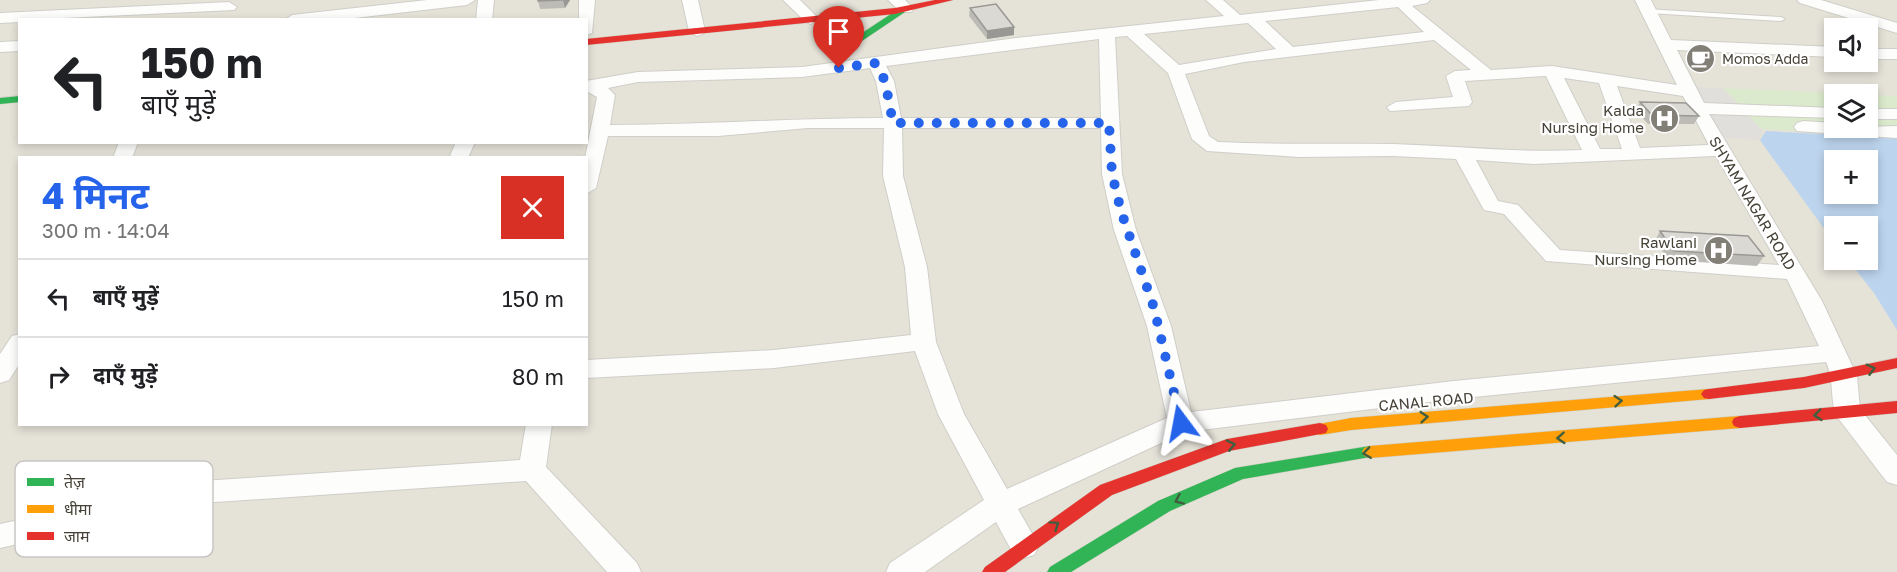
<!DOCTYPE html>
<html lang="hi">
<head>
<meta charset="utf-8">
<style>
  :root { --surface:#fff; --page:#f6f6f6; --text:#202124; --muted:#757577; --line:#e0e0e0; --accent:#2563eb }
  body { margin:0; font-family:"Golos Text","Noto Sans Devanagari",sans-serif; background:var(--page); color:var(--text); height:100vh; display:flex; flex-direction:column; font-size:22px; white-space:nowrap }
  * { box-sizing:border-box; margin:0 }
  p { font-size:20px; color:var(--muted) }
  .icon { flex:none; width:33px; height:33px; fill:none; stroke:currentColor; stroke-width:2; stroke-linecap:round; stroke-linejoin:round }
  .map { position:relative; flex:1; overflow:hidden }
  .panel { position:absolute; left:18px; top:156px; width:570px; height:270px; display:flex; flex-direction:column; background:var(--surface); border-radius:0px; box-shadow:0 3px 9px #0003 }
  .panel>* { flex:none }
  .banner { position:absolute; left:18px; top:18px; width:570px; height:126px; border-radius:0px; box-shadow:0 3px 9px #0003; background:#fff; color:var(--text); overflow:hidden }
  .controls { position:absolute; left:1824px; top:18px; display:grid; gap:12px }
  .controls a { display:grid; place-items:center; width:54px; height:54px; border-radius:0px; background:var(--surface); box-shadow:0 3px 9px #0003; font-size:30px }
  .pin { position:absolute; display:grid; place-items:center; width:51px; height:51px; color:#fff; margin:-62px -26px; border-radius:50% 50% 50% 0; rotate:-45deg; box-shadow:0 0 6px #0007 }
  .pin .icon { rotate:45deg }
  .me { position:absolute; width:66px; margin:-33px; rotate:347deg; stroke-linejoin:round; filter:drop-shadow(0 0 4px #0008) }
  .turn { display:flex; align-items:center; gap:21px; height:126px; padding:0 24px; font-size:27px }
  .turn .icon { width:78px; height:78px; stroke-width:2.5 }
  .turn b { display:block; font-size:42px; line-height:51px }
  .round { display:grid; place-items:center; flex:none; width:63px; height:63px; border-radius:0px; background:var(--page) }
  .overview { display:flex; align-items:center; justify-content:space-between; height:102px; padding:0 24px }
  h1 { font-size:36px; font-weight:700; line-height:45px; color:var(--accent) }
  ul { padding:0; list-style:none }
  li { display:flex; align-items:center; gap:18px; height:78px; padding:0 24px; border-top:2px solid var(--line) }
  li div { flex:1 }
  li b { display:block; font-size:22px }
  li em { font-style:normal }
  .map>svg:first-child { display:block }
  .residential { fill:#e5e2d8; fill-rule:evenodd }
  .green { fill:#dbeacc }
  .parking { fill:#e0dfdb }
  .water { fill:#bcd4ed; fill-rule:evenodd }
  .lines { fill:none; stroke-linecap:round; stroke-linejoin:round }
  .lane-casing { stroke:#cfcec8; stroke-width:2 }
  .street-casing { stroke:#cfcec8; stroke-width:2 }
  .fast-casing { stroke:#d0cec2; stroke-width:1 }
  .slow-casing { stroke:#d0cec2; stroke-width:1 }
  .jam-casing { stroke:#d0cec2; stroke-width:1 }
  .lane { fill:#fdfdfc; fill-rule:evenodd }
  .street { fill:#fdfdfc; fill-rule:evenodd }
  .fast { fill:#30b455; fill-rule:evenodd }
  .slow { fill:#ff9f0a; fill-rule:evenodd }
  .jam { fill:#e5322d; fill-rule:evenodd }
  .wall { fill:#bcbbb5 }
  .shaded-wall { fill:#999894 }
  .building { fill:#dbd9d3; stroke:#999894; stroke-width:1.5 }
  .oneway { stroke:#415e3e }
  .route { stroke:#2563eb; stroke-width:10; stroke-dasharray:0 18 }
  .labels { text-anchor:middle; dominant-baseline:central; stroke-width:4.5; stroke-linejoin:round; paint-order:stroke }
  .far-poi-label { font-size:14px; fill:#474237; stroke:#fff; text-anchor:start }
  .poi-label { font-size:15px; fill:#474237; stroke:#fff; text-anchor:end }
  .street-label { font-size:15px; fill:#474237; stroke:#fff }
  .key { fill:#fff; stroke:#c8c6c3; stroke-width:1.5 }
  .key-label { font-size:16px; fill:#474237 }
</style>
</head>
<body>
<div class="map">
<svg width="1897" height="572" viewBox="0 0 1897 572">
  <rect width="100%" height="100%" fill="#f1f0eb"/>
  <!-- residential -->
  <path class="residential" d="M0,0H1897V572H0ZM20,20H586V142H20ZM1834,28H1868V62H1834ZM1834,94H1868V128H1834ZM20,158H586V424H20ZM1834,160H1868V194H1834ZM1834,226H1868V260H1834Z"/>
  <!-- green -->
  <path class="green" d="M1724,88L1858,94H1834V128H1868V95L1897,96V136L1761,129Z"/>
  <!-- parking -->
  <path class="parking" d="M1690,87L1722,88L1763,131L1759,140L1716,137Z"/>
  <!-- water -->
  <path class="water" d="M1766,131L1897,138V330L1874,293L1848,260H1868V226H1834V242L1769,153L1760,140ZM1834,160H1868V194H1834Z"/>
  <g class="lines">
    <defs>
      <path id="lane" d="M1646,9L1781,17L1785,19L1781,21L1649,13L1645,11Z"/>
      <path id="street" d="M427,0H475L467,5L337,20H285L292,15Z
        M478,0H494L492,20H476Z
        M579,0H595L592,33L586,35V20H579Z
        M682,0H698L705,31L703,34L697,36L689,31Z
        M783,0H800L819,19L811,24L806,22Z
        M888,0H905L914,9L911,12H901Z
        M1206,0H1223L1240,15L1379,0H1430L1427,3L1412,6L1491,70L1552,66L1677,85L1635,0H1651L1671,40L1834,47V57L1677,50L1704,103L1834,108V118L1709,114L1822,301L1857,376L1860,409L1897,455V485L1887,482L1838,418C1829,402 1835,381 1826,362L1454,399L1185,432L1018,509L1039,546L1034,555L1024,558L1014,555L996,522L925,572H886L890,563L984,500L938,414L915,351L774,368L586,378V360L774,350L911,335L905,267L883,176L884,128H808L718,136H608L596,188L586,194L585,158L597,97L586,91V81L638,72L802,67L1016,38L1224,16ZM1398,7L1424,32L1293,47L1265,21ZM1248,23L1276,49L1179,65L1144,34ZM1127,36L1168,73L1192,139L1207,151L1299,157L1392,156L1456,159L1484,210L1504,214L1546,261L1787,279L1819,346L1454,381L1191,412L1171,326L1136,230L1122,174L1115,37ZM1099,39L1101,118H901L894,81L886,66ZM1434,40L1471,70L1455,71L1446,76L1453,97L1396,102L1387,107L1390,111L1469,106L1472,102L1465,81L1546,76L1582,150C1518,153 1456,146 1393,144C1335,143 1277,145 1218,142L1209,136L1185,74L1244,62ZM870,68L876,81L883,118C792,118 701,125 610,125L615,95L608,88L638,82L802,77ZM1564,78L1599,83L1622,149H1600ZM1617,86L1683,96L1709,145L1640,148ZM902,128H1101L1102,174L1114,230L1147,326L1167,418L1007,489L964,414L936,342L927,267L903,176ZM1716,156L1779,265L1560,250L1518,205L1498,201L1476,160L1533,164Z
        M1797,0H1821L1897,23V33L1800,3Z
        M229,2L237,7L234,10L20,20V22L0,23V13Z
        M20,41V51L0,52V42Z
        M1868,49H1897V59H1868Z
        M1868,109H1897V119H1868Z
        M1803,121L1834,123V128L1897,126V138L1797,131L1794,127L1797,123Z
        M119,142H138L132,158H113Z
        M456,142H475L468,158H449Z
        M20,334V363L9,380L0,383V354L12,336Z
        M526,424H552L546,467L637,563L641,572H607L526,481L201,503L0,548V524L201,481L520,460Z"/>
      <path id="fast" d="M897,10L905,12L844,53H838V49Z
        M20,96V102L0,104V98Z
        M1370,446L1376,448L1378,452L1376,456L1243,479L1170,511L1071,572H1047L1050,567L1158,501L1235,468Z"/>
      <path id="slow" d="M1709,389L1714,390L1717,394L1714,398L1709,399L1351,430L1320,435L1314,433L1312,429L1314,425L1351,418Z
        M1740,416L1746,418L1748,422L1746,426L1740,428L1370,458L1364,456L1362,452L1364,448L1370,446Z"/>
      <path id="jam" d="M935,0H953L895,14L586,45V39L895,8Z
        M1897,358V368L1804,388L1709,399L1704,398L1701,394L1704,390L1709,389L1804,377Z
        M1897,401V413L1740,428L1734,426L1732,422L1734,418L1740,416Z
        M1320,423L1326,425L1328,429L1326,433L1229,451L1112,495L1005,572H982L985,567L1100,485L1227,439Z"/>
    </defs>
    <!-- lane casing -->
    <use href="#lane" class="lane-casing"/>
    <!-- street casing -->
    <use href="#street" class="street-casing"/>
    <!-- fast casing -->
    <use href="#fast" class="fast-casing"/>
    <!-- slow casing -->
    <use href="#slow" class="slow-casing"/>
    <!-- jam casing -->
    <use href="#jam" class="jam-casing"/>
    <!-- lane -->
    <use href="#lane" class="lane"/>
    <!-- street -->
    <use href="#street" class="street"/>
    <!-- fast -->
    <use href="#fast" class="fast"/>
    <!-- slow -->
    <use href="#slow" class="slow"/>
    <!-- jam -->
    <use href="#jam" class="jam"/>
  </g>
  <!-- wall -->
  <path class="wall" d="M570,0L565,8L540,9L538,1Z
    M970,8L1014,27V35L987,39L969,16Z
    M1640,102L1699,116L1694,124H1648L1636,111Z
    M1660,231L1764,256L1757,266L1669,260L1655,241Z"/>
  <!-- shaded-wall -->
  <path class="shaded-wall" d="M563,0H570L565,8Z
    M1014,27V35L987,39V31Z"/>
  <!-- building -->
  <path class="building" d="M538,0H563L538,1Z
    M996,4L1014,27L987,31L970,8Z
    M1640,102L1686,103L1699,116L1652,115Z
    M1660,231L1748,236L1764,256L1674,251Z"/>
  <!-- one-way arrows -->
  <defs><path id="oneway-chevron" d="M-2-3.5L2.5 0L-2 3.5" fill="none" stroke-width="1.6" stroke-linecap="round" stroke-linejoin="round" transform="scale(1.5)"/></defs>
  <g class="oneway">
    <use href="#oneway-chevron" transform="translate(1871 369) rotate(-15)"/>
    <use href="#oneway-chevron" transform="translate(1618 401) rotate(-5)"/>
    <use href="#oneway-chevron" transform="translate(1818 415) rotate(174)"/>
    <use href="#oneway-chevron" transform="translate(1424 417) rotate(-5)"/>
    <use href="#oneway-chevron" transform="translate(1561 438) rotate(176)"/>
    <use href="#oneway-chevron" transform="translate(1231 445) rotate(-13)"/>
    <use href="#oneway-chevron" transform="translate(1367 453) rotate(172)"/>
    <use href="#oneway-chevron" transform="translate(1179 500) rotate(156)"/>
    <use href="#oneway-chevron" transform="translate(1055 525) rotate(-35)"/>
  </g>
  <g class="lines">
    <!-- route -->
    <path class="route" d="M839,68L876,63L885,81L893,123H1109L1112,174L1121,211L1154,308L1181,423"/>
  </g>
  <!-- icons -->
  <defs>
    <symbol id="cafe-disc" viewBox="-11 -11 22 22"><circle r="9.5" fill="#827f76" stroke="#fff"/><path d="M-5.5-4.5H6V0H3Q3 3.5 0 3.5H-2.5Q-5.5 3.5-5.5 0ZM3-3.2v2h1.7v-2ZM-6 4.5H4V6H-6Z" fill="#fff"/></symbol>
    <symbol id="hospital-disc" viewBox="-11 -11 22 22"><circle r="9.5" fill="#827f76" stroke="#fff"/><path d="M-5-5h3v3.5h4V-5h3V5h-3V1.5h-4V5h-3Z" fill="#fff"/></symbol>
  </defs>
  <g fill-rule="evenodd">
    <use href="#cafe-disc" x="1684" y="42" width="33" height="33"/>
    <use href="#hospital-disc" x="1648" y="102" width="33" height="33"/>
    <use href="#hospital-disc" x="1702" y="234" width="33" height="33"/>
  </g>
  <g class="labels">
    <!-- far-poi labels -->
    <g class="far-poi-label">
      <text x="1722" y="58">Momos Adda</text>
    </g>
    <!-- poi labels -->
    <g class="poi-label">
      <text x="1644" y="110">Kalda<tspan x="1644" dy="17">Nursing Home</tspan></text>
      <text x="1697" y="242">Rawlani<tspan x="1697" dy="17">Nursing Home</tspan></text>
    </g>
    <!-- street labels -->
    <g class="street-label">
      <text transform="translate(1753 203) rotate(59)">SHYAM NAGAR ROAD</text>
      <text transform="translate(1426 401) rotate(-5)">CANAL ROAD</text>
    </g>
  </g>
  <!-- legend -->
  <rect x="15" y="461" width="198" height="96" rx="9" class="key"/>
  <rect x="27" y="478" width="27" height="8" fill="#30b455"/>
  <rect x="27" y="505" width="27" height="8" fill="#ff9f0a"/>
  <rect x="27" y="532" width="27" height="8" fill="#e5322d"/>
  <g class="key-label">
    <text x="64" y="488">तेज़</text>
    <text x="64" y="515">धीमा</text>
    <text x="64" y="542">जाम</text>
  </g>
</svg>
<div class="controls">
<a><svg class="icon" aria-label="sound" viewBox="0 0 24 24"><path d="M4 9h4l5-4v14l-5-4H4zM17 9q2 3 0 6"/></svg></a>
<a><svg class="icon" aria-label="layers" viewBox="0 0 24 24"><path d="M12 4l9 5-9 5-9-5zM3 14l9 5 9-5"/></svg></a>
<a>+</a>
<a>−</a>
</div>
<div class="pin" style="left:839px;top:68px;background:#d93025"><svg class="icon" aria-label="arrive" viewBox="0 0 24 24"><path d="M6 21V4h12l-3 4 3 4H6"/></svg></div>
<svg class="me" style="left:1181px;top:423px" viewBox="-20 -20 40 40"><path d="M0-17L14 15 0 8-14 15z" fill="#2563eb" stroke="#fff" stroke-width="4"/></svg>
<div class="banner">
<div class="turn"><svg class="icon" aria-label="left" viewBox="0 0 24 24"><path d="M17 20v-9H6M10 6l-5 5 5 5"/></svg><div><b>150 m</b>बाएँ मुड़ें</div></div>
</div>
<section class="panel">
<div class="overview"><div><h1>4 मिनट</h1><p>300 m · 14:04</p></div><a class="round" style="background:#d93025;color:#fff"><svg class="icon" aria-label="close" viewBox="0 0 24 24"><path d="M6 6l12 12M18 6L6 18"/></svg></a></div>
<ul>
<li><svg class="icon" aria-label="left" viewBox="0 0 24 24"><path d="M17 20v-9H6M10 6l-5 5 5 5"/></svg><div><b>बाएँ मुड़ें</b></div><em>150 m</em></li>
<li><svg class="icon" aria-label="right" viewBox="0 0 24 24"><path d="M7 20v-9h11M14 6l5 5-5 5"/></svg><div><b>दाएँ मुड़ें</b></div><em>80 m</em></li>
</ul>
</section>
</div>
</body>
</html>
